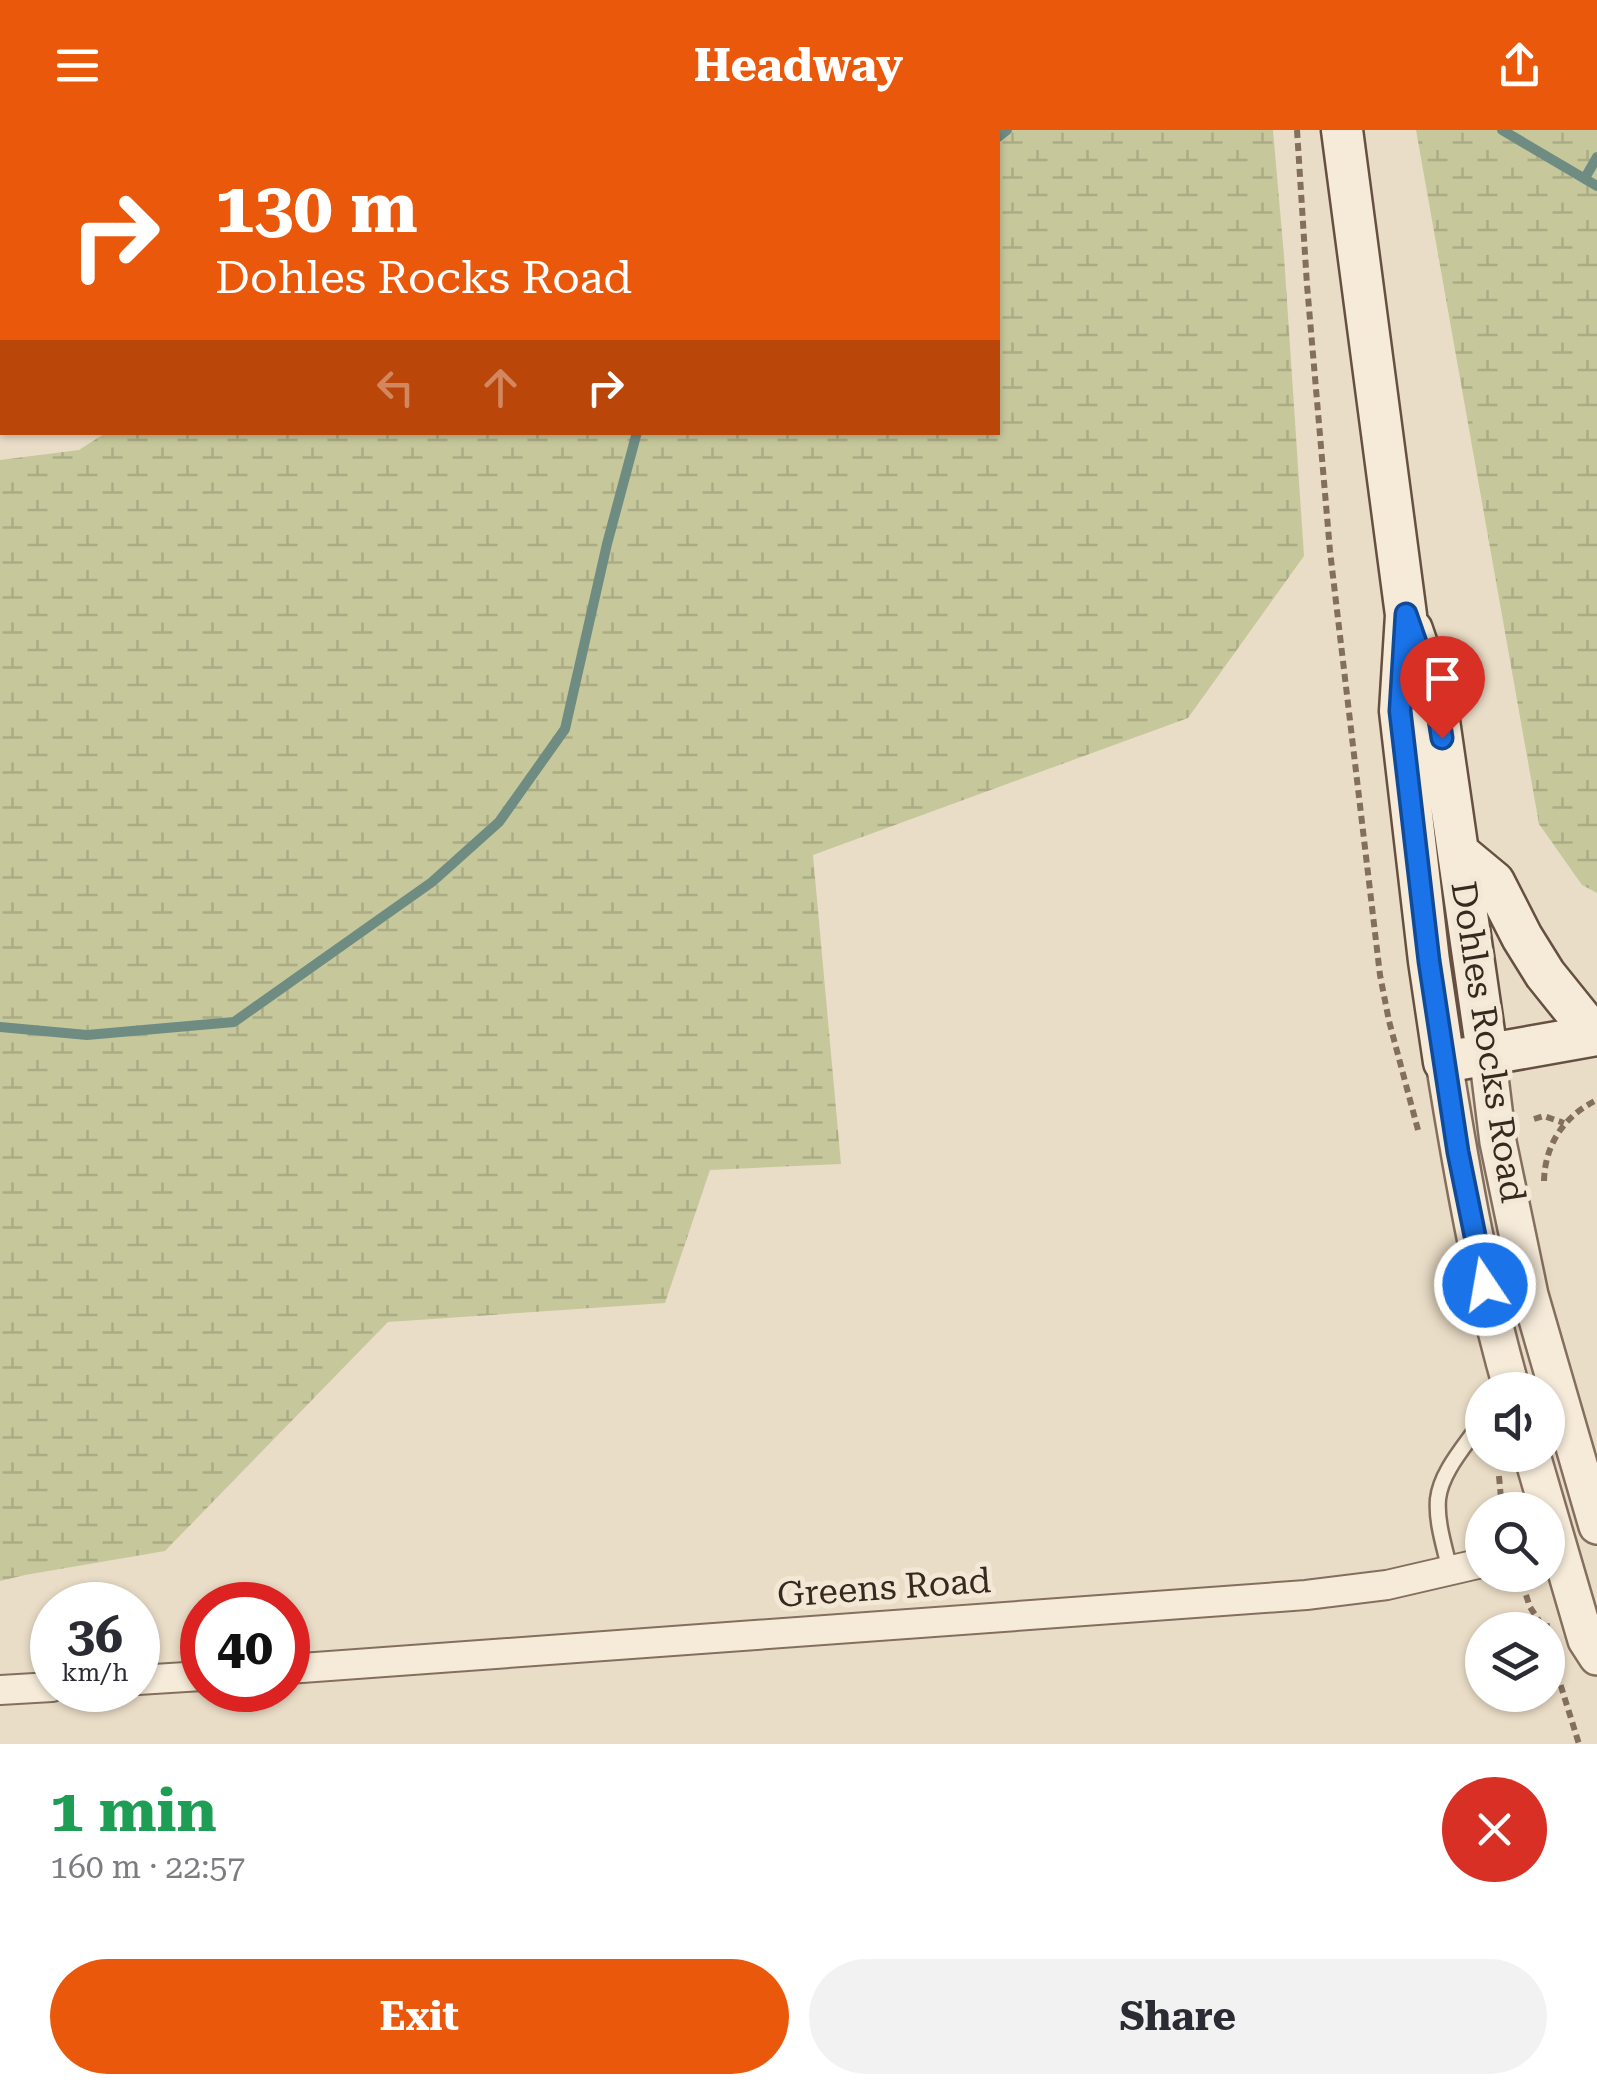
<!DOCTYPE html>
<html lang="en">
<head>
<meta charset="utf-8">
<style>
  :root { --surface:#fff; --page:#f2f2f3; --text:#2b2b33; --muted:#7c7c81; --accent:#ea580c }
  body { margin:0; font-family:"Roboto Serif",serif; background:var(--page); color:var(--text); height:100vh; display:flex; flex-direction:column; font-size:38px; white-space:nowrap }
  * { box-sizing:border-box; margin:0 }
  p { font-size:32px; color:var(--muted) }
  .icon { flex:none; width:55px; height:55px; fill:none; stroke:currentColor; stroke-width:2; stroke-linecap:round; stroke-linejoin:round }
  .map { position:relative; height:1614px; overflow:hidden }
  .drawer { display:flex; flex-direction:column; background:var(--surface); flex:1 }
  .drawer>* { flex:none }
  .hud { position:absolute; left:0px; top:0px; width:1000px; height:305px; box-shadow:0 2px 8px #0004; background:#ea580c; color:#fff; overflow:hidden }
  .fabs { position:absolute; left:1465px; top:1242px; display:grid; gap:20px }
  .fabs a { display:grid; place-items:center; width:100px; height:100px; border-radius:50%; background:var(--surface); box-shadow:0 2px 8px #0004; font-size:50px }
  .speed { position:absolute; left:30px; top:1452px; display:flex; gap:20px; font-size:50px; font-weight:700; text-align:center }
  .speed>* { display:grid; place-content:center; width:130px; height:130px; border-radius:50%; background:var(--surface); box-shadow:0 2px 8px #0004; line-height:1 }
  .speed small { font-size:25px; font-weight:400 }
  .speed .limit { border:15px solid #d22; background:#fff; color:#111 }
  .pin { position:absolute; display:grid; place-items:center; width:85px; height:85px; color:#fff; margin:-102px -42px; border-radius:50% 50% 50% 0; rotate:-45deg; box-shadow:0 0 10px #0007 }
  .pin .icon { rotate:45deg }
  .me { position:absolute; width:110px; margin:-55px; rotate:348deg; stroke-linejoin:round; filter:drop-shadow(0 0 8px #0008) }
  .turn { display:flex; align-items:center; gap:35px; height:210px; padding:0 50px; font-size:45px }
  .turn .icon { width:130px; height:130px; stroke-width:2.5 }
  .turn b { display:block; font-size:70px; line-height:85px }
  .lanes { display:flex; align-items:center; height:95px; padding:0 50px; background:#0003; justify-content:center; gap:50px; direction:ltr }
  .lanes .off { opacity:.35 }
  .round { display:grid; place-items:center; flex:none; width:105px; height:105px; border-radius:52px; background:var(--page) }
  .headline { display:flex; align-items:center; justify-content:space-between; height:170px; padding:0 50px }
  h1 { font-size:60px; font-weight:700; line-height:75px; color:#1e9e55 }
  .button { display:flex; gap:20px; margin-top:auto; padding:20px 50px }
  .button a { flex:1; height:115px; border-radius:60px; background:var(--accent); color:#fff; font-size:40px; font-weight:700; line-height:115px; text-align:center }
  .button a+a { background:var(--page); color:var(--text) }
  header { display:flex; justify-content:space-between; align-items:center; height:130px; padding:0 50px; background:var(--accent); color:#fff; font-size:45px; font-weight:700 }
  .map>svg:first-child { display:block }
  .wetland { fill:url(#wetland-marsh) }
  .park { fill:#c6c89b }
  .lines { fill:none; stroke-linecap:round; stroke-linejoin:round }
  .stream { stroke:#6f8c82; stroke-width:10 }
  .service-casing { stroke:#846f5e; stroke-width:19 }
  .minor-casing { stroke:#846f5e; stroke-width:32 }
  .tertiary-casing { stroke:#846f5e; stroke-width:40 }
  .secondary-casing { stroke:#665041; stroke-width:45 }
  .path { stroke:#846f5e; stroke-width:6; stroke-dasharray:8 5; stroke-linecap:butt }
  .service { stroke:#f6ebd9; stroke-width:14 }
  .minor { stroke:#f6ebd9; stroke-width:28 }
  .tertiary { stroke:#f6ebd9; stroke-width:35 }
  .secondary { stroke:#f6ebd9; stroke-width:40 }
  .route-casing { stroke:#114b97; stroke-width:25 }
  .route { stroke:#1a73e8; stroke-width:18 }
  .labels { text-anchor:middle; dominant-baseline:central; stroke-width:10; stroke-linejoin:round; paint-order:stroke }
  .street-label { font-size:35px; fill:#362920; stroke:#f3e8d5 }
</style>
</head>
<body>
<header><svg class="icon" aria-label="menu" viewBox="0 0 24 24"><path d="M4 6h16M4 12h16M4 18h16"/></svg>Headway<svg class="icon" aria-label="share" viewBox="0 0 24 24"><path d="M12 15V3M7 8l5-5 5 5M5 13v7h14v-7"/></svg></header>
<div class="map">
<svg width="1597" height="1614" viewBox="0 0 1597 1614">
  <defs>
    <pattern id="wetland-marsh" width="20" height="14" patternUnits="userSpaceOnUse" patternTransform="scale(2.5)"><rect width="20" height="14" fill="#c6c89b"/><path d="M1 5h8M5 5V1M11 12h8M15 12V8" fill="none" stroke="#abac85"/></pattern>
  </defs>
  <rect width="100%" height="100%" fill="#eaddc7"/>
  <!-- wetland -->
  <path class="wetland" d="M768,0H1273L1284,126L1304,426L1188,588L813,725L841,1034L710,1040L665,1173L388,1192L165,1421L25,1445L0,1451V330L79,320L107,302H998V2H758Z
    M1416,0H1597V763L1582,755L1539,694Z"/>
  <!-- park -->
  <path class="park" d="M141,0H434V2H142Z"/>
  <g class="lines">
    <!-- stream -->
    <path class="stream" d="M1502,0L1597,56
      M998,7L1007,0
      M1585,48L1597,27
      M0,897L87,905L234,892L432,752L499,692L565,599L607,414L637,302"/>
    <defs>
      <path id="service" d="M1450,1441C1445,1418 1436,1393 1438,1369C1441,1341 1467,1314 1482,1291"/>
      <path id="minor" d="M124,0L125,2
        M0,146H2
        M288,1539L1306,1465L1387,1455L1482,1433
        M138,1550L202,1546
        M0,1560L52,1557"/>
      <path id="tertiary" d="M1487,923L1498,1012L1530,1165L1597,1396
        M1444,932C1462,1043 1481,1153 1512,1260
        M1532,1325L1586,1510L1597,1527"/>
      <path id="secondary" d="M1342,0L1406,485L1400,581L1429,831L1444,932L1597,905
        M1412,500L1436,570L1487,923
        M1459,723L1494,752L1522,807L1545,844L1594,905"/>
    </defs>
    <!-- service casing -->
    <use href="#service" class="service-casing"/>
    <!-- minor casing -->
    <use href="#minor" class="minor-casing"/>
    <!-- tertiary casing -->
    <use href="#tertiary" class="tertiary-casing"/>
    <!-- secondary casing -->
    <use href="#secondary" class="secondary-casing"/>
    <!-- path -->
    <path class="path" d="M215,0L216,2
      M1297,0L1307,155L1330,421L1380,845L1389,891L1418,1000
      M686,2L696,0
      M0,189L2,188
      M1534,989L1544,986L1564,993
      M1544,1051C1545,1014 1564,986 1597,970
      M1499,1346L1502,1380
      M1526,1465L1530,1477L1543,1497L1550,1496
      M1549,1518L1579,1614"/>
    <!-- service -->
    <use href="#service" class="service"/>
    <!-- minor -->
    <use href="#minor" class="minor"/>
    <!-- tertiary -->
    <use href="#tertiary" class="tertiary"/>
    <!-- secondary -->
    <use href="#secondary" class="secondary"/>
  </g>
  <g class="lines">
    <defs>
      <path id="route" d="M1442,608L1436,570L1406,484L1400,581L1429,831L1458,1022L1485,1155"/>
    </defs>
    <!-- route casing -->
    <use href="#route" class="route-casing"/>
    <!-- route -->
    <use href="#route" class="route"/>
  </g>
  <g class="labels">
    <!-- street labels -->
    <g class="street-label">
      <text transform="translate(1488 912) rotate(81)">Dohles Rocks Road</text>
      <text transform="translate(884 1458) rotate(-4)">Greens Road</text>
    </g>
  </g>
</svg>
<div class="fabs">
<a><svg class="icon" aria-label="sound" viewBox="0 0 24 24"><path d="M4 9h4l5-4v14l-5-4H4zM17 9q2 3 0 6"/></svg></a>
<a><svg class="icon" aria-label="search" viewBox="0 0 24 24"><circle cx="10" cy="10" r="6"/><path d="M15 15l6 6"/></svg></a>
<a><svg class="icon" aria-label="layers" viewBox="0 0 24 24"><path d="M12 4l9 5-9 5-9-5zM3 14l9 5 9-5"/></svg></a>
</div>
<div class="speed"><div>36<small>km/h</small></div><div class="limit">40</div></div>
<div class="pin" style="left:1442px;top:608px;background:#d93025"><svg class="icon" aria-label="arrive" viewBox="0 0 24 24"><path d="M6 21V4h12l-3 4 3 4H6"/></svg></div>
<svg class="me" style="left:1485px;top:1155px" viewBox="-20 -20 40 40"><circle r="17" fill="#1a73e8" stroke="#fff" stroke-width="3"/><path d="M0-11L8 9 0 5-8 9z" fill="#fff"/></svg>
<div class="hud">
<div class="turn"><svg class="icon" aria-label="right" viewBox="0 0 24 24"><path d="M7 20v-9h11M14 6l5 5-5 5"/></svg><div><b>130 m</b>Dohles Rocks Road</div></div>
<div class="lanes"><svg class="icon off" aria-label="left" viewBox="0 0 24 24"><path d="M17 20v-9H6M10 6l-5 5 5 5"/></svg><svg class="icon off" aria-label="ahead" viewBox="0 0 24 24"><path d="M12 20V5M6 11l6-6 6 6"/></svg><svg class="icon" aria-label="right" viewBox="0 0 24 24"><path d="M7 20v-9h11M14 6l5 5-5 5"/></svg></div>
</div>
</div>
<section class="drawer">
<div class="headline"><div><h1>1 min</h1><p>160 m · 22:57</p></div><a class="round" style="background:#d93025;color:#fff"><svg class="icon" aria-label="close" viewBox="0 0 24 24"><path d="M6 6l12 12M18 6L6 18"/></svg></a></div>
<div class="button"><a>Exit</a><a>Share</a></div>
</section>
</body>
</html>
